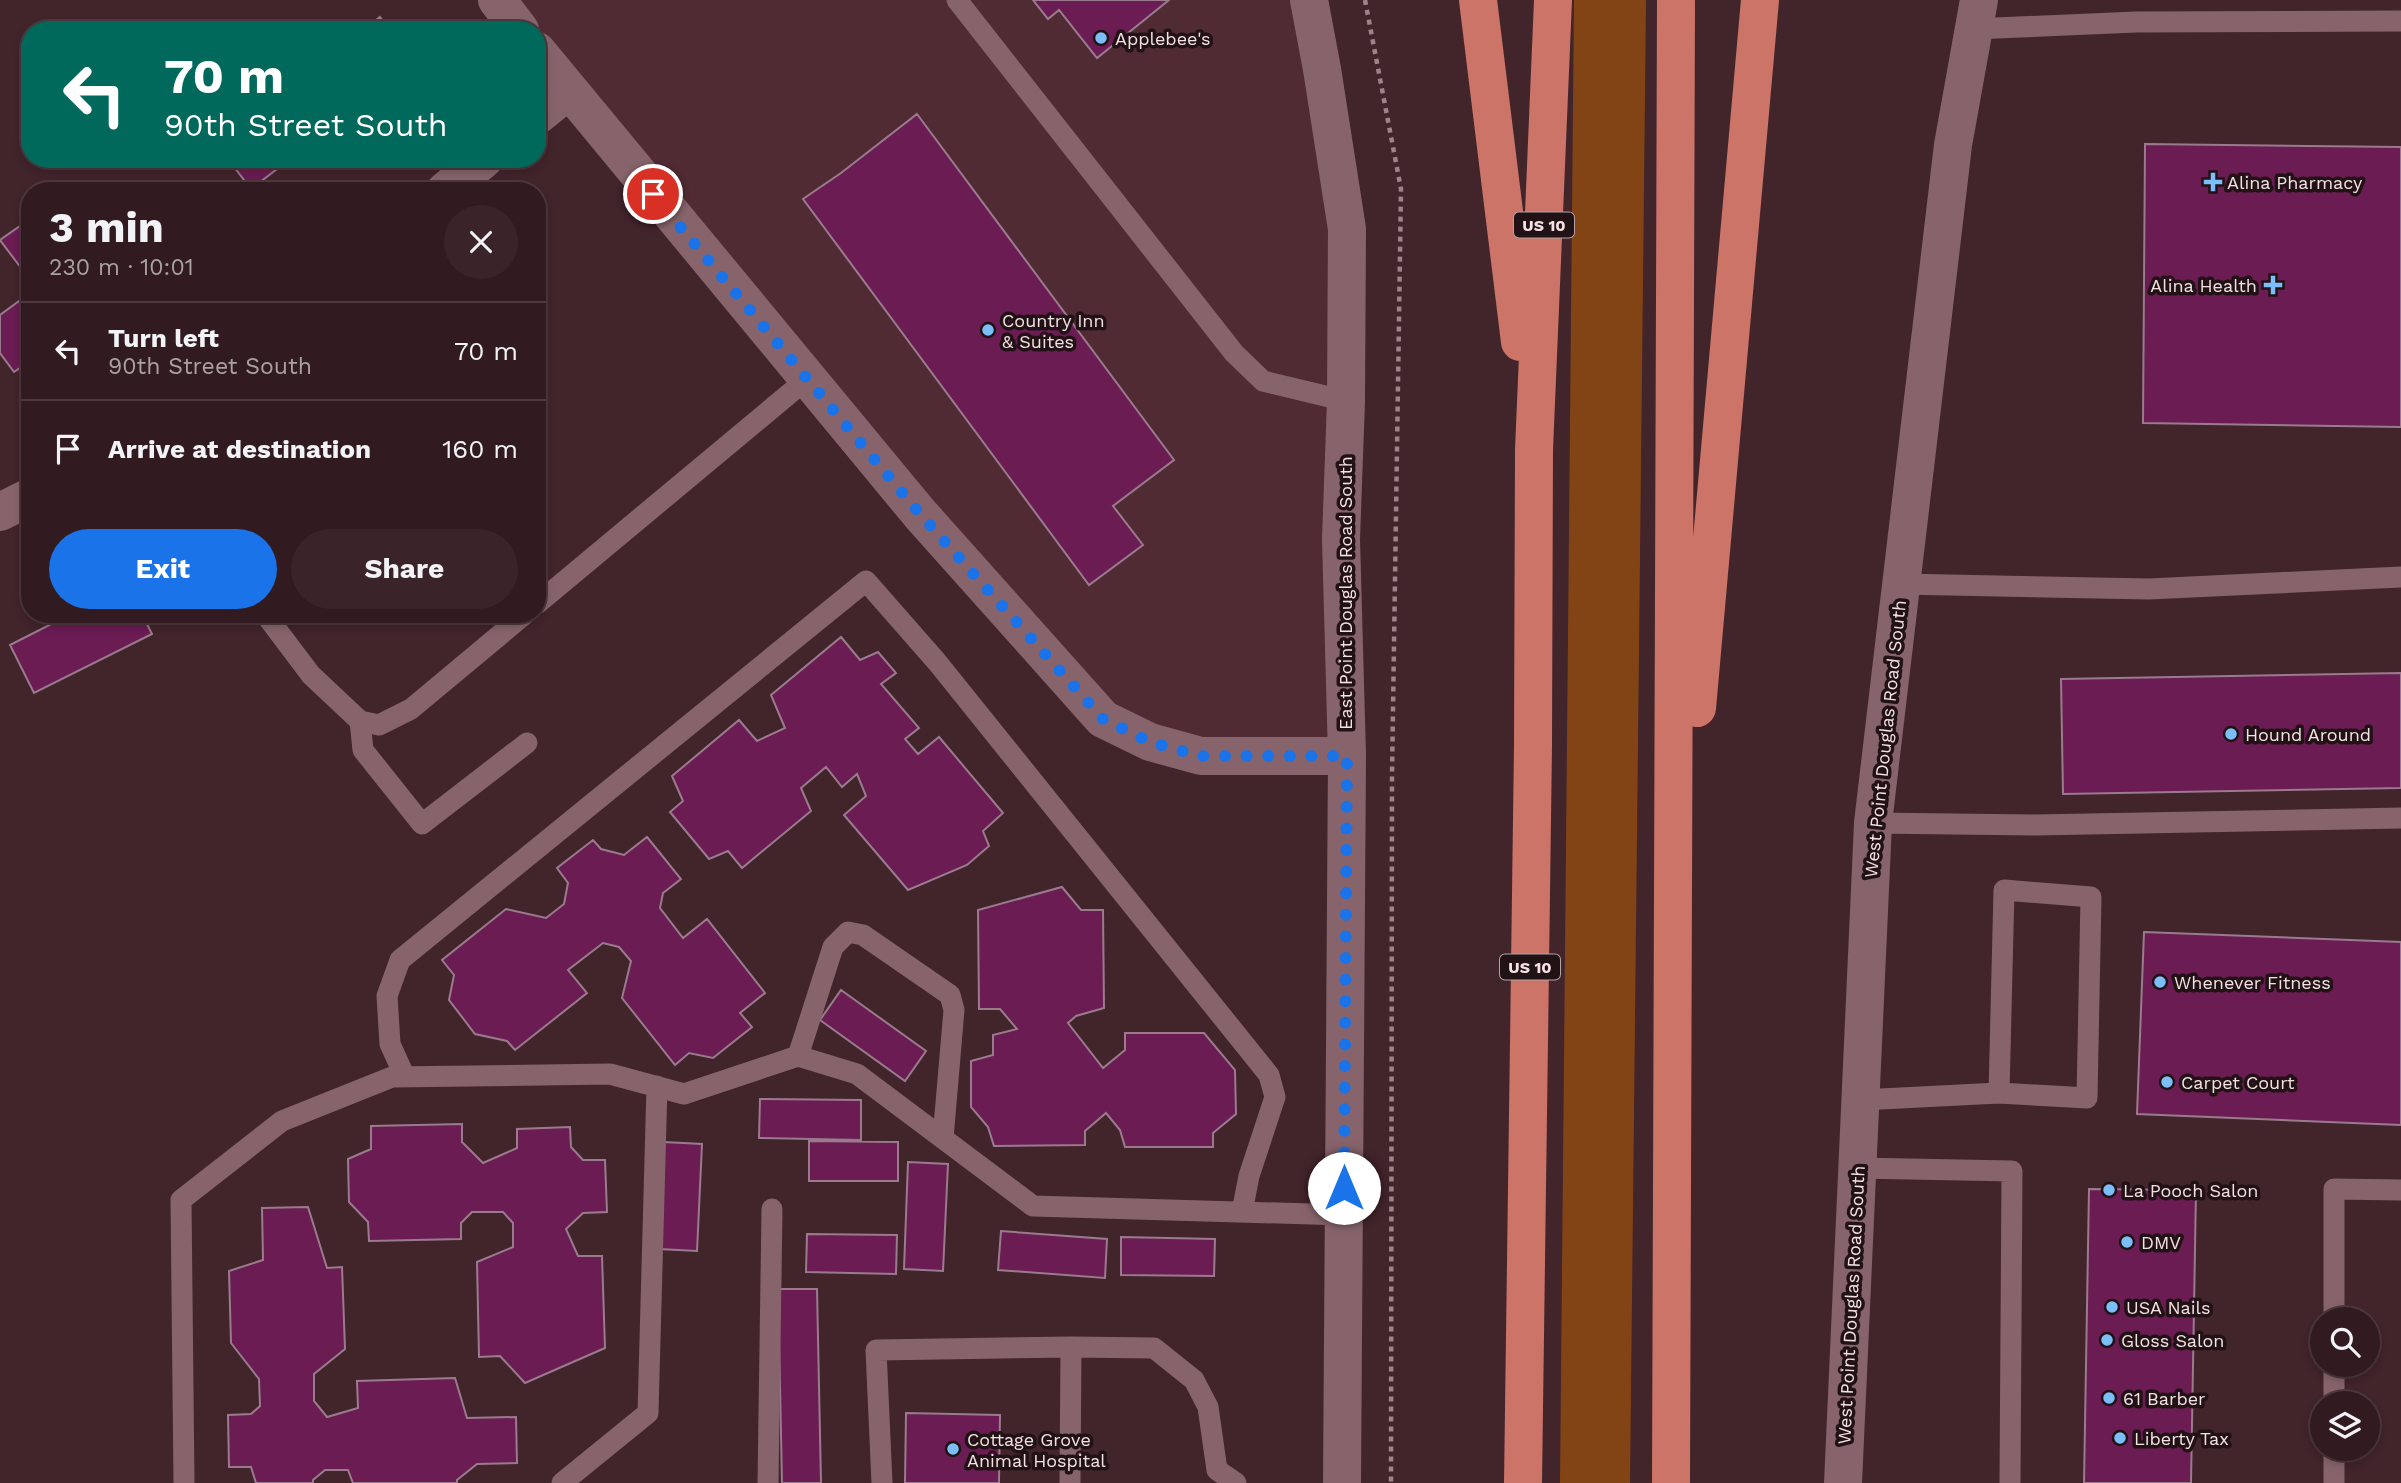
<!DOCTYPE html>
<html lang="en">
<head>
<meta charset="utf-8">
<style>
  :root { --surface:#321b20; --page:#3a2429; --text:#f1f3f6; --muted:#a8a1a5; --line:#4d393e; --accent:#1a73e8 }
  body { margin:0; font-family:"Work Sans",sans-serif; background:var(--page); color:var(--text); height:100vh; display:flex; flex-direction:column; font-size:26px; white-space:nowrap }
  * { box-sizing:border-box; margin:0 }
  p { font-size:23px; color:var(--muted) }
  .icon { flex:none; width:38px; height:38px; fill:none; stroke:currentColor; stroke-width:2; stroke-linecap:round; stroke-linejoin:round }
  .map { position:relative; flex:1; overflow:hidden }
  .panel { position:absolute; left:21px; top:182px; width:525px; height:441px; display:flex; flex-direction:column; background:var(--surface); border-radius:28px; box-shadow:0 4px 10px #0003,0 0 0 2px var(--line) }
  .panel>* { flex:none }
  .hud { position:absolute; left:21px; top:21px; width:525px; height:147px; border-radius:28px; box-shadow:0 4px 10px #0003,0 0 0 2px var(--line); background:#00695c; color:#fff; overflow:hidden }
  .buttons { position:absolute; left:2310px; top:1307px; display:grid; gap:14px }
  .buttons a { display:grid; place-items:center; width:70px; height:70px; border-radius:50%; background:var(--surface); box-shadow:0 4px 10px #0003,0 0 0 2px var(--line); font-size:35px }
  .pin { position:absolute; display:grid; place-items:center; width:60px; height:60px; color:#fff; margin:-30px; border:4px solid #fff; border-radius:50%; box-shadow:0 2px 7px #0007 }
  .me { position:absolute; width:77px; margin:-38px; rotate:0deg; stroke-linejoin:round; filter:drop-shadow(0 0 5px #0008) }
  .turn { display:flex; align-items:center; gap:24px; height:147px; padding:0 28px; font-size:32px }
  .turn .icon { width:91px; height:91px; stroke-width:2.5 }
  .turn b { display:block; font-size:49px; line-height:60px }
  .round { display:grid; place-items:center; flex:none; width:74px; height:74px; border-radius:37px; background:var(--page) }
  .headline { display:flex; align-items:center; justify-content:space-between; height:119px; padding:0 28px }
  h1 { font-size:42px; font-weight:700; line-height:52px }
  .action { display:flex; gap:14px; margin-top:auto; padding:14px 28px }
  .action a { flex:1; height:80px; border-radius:42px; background:var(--accent); color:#fff; font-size:28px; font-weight:700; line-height:80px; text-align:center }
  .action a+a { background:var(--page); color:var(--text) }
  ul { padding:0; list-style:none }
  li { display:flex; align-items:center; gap:21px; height:98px; padding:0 28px; border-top:2px solid var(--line) }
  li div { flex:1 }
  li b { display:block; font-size:26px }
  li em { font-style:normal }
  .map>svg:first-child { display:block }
  .built { fill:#512b34 }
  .green { fill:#824415 }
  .building { fill:#6a1c53; stroke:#9a7b8e; stroke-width:2 }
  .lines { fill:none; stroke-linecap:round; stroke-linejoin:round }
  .path { stroke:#9e848a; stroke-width:4.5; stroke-dasharray:5 5; stroke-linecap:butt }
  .service { stroke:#87646b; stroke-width:21 }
  .minor { stroke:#87646b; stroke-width:38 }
  .tertiary { stroke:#87646b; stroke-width:38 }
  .motorway { stroke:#cb7467; stroke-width:38 }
  .route { stroke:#1a73e8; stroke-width:12; stroke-dasharray:0 21.6 }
  .poi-dot { fill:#7bbef9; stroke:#201215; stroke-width:2.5 }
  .labels { text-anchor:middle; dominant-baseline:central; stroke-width:7; stroke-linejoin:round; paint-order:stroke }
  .shield { fill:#201215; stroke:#b5a2a6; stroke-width:2 }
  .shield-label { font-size:16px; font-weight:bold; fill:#f5e0e4 }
  .poi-label { font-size:18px; fill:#f5e0e4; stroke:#201215; text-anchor:start }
  .street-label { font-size:18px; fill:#f5e0e4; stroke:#201215 }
</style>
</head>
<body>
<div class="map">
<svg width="2401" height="1483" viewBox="0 0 2401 1483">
  <rect width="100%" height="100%" fill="#42242b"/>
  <!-- built -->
  <path class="built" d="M497,0H1315L1347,229V756H1201L1103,719Z"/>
  <!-- green -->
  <path class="green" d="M1574,0H1646L1630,1483H1560Z"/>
  <!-- building -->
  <path class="building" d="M1033,0H1169L1097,58L1059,10L1048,19Z
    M380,17L390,30H363Z
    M917,114L1174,460L1113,506L1143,545L1089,585L803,199L841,173Z
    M2145,144L2401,147V427L2143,423Z
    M228,159H290L251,189Z
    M179,182L186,191H168Z
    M30,219V274L27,276L0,240Z
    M30,293V361L14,372L0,353V315Z
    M71,614H142L152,634L34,693L10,645Z
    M841,637L860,660L878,652L896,673L881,684L919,728L905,739L918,754L939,737L1003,813L983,831L989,846L967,865L908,890L844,815L866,796L857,774L842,787L826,767L801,788L811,811L742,868L728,851L709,859L670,812L683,801L672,776L739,720L757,741L785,728L771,695Z
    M2401,673V788L2063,794L2061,679Z
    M647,837L681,879L663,893L660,908L683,938L707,919L765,993L740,1013L752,1027L713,1058L689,1053L675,1065L622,998L631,961L619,947L603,943L568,970L587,993L515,1050L507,1041L475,1034L449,1000L454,975L442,960L506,909L546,918L564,904L568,883L557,868L593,840L601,849L624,855Z
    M1062,887L1081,910H1103L1104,1008L1076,1016L1068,1023L1103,1068L1125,1050V1033H1204L1235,1070L1236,1114L1213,1133V1147H1125L1120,1130L1106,1113L1085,1131V1145L994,1146L988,1127L971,1107V1061L993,1055V1035L1017,1029L1000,1009H979L978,910Z
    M2144,932L2401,942V1125L2137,1114Z
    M841,990L926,1051L905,1081L820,1020Z
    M760,1099L861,1100V1140L759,1138Z
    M462,1124V1142L483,1163L517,1148V1129L570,1127L571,1147L583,1160H605L607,1212L583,1213L566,1229L578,1256H602L605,1348L525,1383L500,1356L479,1357L477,1262L513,1247V1223L503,1212H472L461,1223V1239L369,1241L368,1222L349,1202L348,1159L371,1149V1126Z
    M809,1141L898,1142V1181H809Z
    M664,1142L702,1144L697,1251L659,1249Z
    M908,1162L948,1164L943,1271L904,1269Z
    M2089,1189L2196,1190L2191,1483H2084Z
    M308,1207L327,1268L342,1267L345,1349L314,1374V1401L327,1417L358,1408L357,1381L455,1378L467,1418L516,1417L517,1463L477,1464L457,1480V1483H353L348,1470H325L313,1480V1483H256L251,1467H229L228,1415L251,1414L260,1406L259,1379L231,1343L229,1271L263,1260L262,1208Z
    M1001,1231L1107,1239L1105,1278L998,1270Z
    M807,1234L897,1235L896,1274L806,1272Z
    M1121,1237L1215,1239L1214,1276L1121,1275Z
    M778,1289H817L821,1483H782Z
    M906,1413L1000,1415L999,1483H905Z"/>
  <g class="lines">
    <!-- path -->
    <path class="path" d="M1365,0L1401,189L1392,775L1391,1483"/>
    <!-- service -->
    <path class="service" d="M957,0L1234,353L1263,381L1346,401
      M1973,29L2136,22L2401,21
      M1900,584L2149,589L2401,577
      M537,604L807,379
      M265,614L311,675L360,721L379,725L411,709L525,614
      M360,721L363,750L422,824L527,743
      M1873,823L2036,825L2401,818
      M798,1056L833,947L848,932L863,935L950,995L954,1010L943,1138
      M405,1077L390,1044L387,996L400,960L866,581L937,662L1269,1075L1275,1097L1249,1176L1242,1212
      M1861,1100L1999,1093L2004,890L2091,897L2087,1098L1999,1093
      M1857,1168L2012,1171L2010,1483
      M2334,1320V1189L2401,1190
      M2334,1404V1365
      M184,1483L181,1200L282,1121L392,1077L610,1074L684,1094L798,1056L857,1074L1033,1206L1344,1215
      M562,1483L648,1413L657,1086
      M768,1483L772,1209
      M882,1483L876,1350L1071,1347L1154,1348L1194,1380L1208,1407L1217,1470L1236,1483
      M1070,1483L1071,1347
      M2334,1483V1449"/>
    <!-- minor -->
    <path class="minor" d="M537,116L568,91
      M445,191L484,159
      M0,512L30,497"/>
    <!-- tertiary -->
    <path class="tertiary" d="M497,0L520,30
      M1309,0L1322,69L1347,229L1346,401L1341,539L1347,756L1342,1483
      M537,51L920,514L1103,719L1150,742L1201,756H1347
      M1843,1483L1873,823L1953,145L1979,0"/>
    <!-- motorway -->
    <path class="motorway" d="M1478,0L1520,342
      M1697,708L1760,0
      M1523,1483L1533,746L1534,450L1553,0
      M1671,1483L1676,0"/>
  </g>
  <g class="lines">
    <!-- route -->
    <path class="route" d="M653,194L920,514L1103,719L1150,742L1201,756H1347L1344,1188"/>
  </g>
  <!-- markers -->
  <g class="poi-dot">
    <circle cx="1101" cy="38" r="7"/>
    <path d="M2209.5 171.5h7v7h7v7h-7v7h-7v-7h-7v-7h7z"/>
    <path d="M2269.5 274.5h7v7h7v7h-7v7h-7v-7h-7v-7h7z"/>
    <circle cx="988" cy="330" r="7"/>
    <circle cx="2231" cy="734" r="7"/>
    <circle cx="2160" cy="982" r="7"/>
    <circle cx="2167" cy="1082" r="7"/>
    <circle cx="2109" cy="1190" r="7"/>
    <circle cx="2127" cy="1242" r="7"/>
    <circle cx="2112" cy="1307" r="7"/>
    <circle cx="2107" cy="1340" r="7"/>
    <circle cx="2109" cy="1398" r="7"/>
    <circle cx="2120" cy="1438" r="7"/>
    <circle cx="953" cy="1449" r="7"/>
  </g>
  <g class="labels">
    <!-- shield labels -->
    <g class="shield">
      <rect x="1514" y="212.5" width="60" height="25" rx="5"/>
      <rect x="1500" y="954.5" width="60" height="25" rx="5"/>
    </g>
    <g class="shield-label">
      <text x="1544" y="225">US 10</text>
      <text x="1530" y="967">US 10</text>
    </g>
    <!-- poi labels -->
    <g class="poi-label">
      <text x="1115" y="38">Applebee's</text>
      <text x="2227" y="182">Alina Pharmacy</text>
      <text x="2257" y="285" text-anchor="end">Alina Health</text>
      <text x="1002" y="320">Country Inn<tspan x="1002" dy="21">&amp; Suites</tspan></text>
      <text x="2245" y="734">Hound Around</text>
      <text x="2174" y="982">Whenever Fitness</text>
      <text x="2181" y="1082">Carpet Court</text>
      <text x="2123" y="1190">La Pooch Salon</text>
      <text x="2141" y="1242">DMV</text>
      <text x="2126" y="1307">USA Nails</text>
      <text x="2121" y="1340">Gloss Salon</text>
      <text x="2123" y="1398">61 Barber</text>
      <text x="2134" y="1438">Liberty Tax</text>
      <text x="967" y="1439">Cottage Grove<tspan x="967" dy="21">Animal Hospital</tspan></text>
    </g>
    <!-- street labels -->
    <g class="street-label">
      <text transform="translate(1345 593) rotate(-90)">East Point Douglas Road South</text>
      <text transform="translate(1885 739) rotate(-84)">West Point Douglas Road South</text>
      <text transform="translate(1851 1305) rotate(-87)">West Point Douglas Road South</text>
    </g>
  </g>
</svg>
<div class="buttons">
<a><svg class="icon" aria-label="search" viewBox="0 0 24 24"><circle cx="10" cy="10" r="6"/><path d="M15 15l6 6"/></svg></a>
<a><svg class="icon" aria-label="layers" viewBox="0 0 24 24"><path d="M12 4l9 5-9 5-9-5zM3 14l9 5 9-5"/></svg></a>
</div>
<div class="pin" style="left:653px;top:194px;background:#d93025"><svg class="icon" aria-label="arrive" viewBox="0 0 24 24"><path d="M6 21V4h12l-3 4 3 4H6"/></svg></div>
<svg class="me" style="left:1344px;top:1188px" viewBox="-20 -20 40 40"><circle r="19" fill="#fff"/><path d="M0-13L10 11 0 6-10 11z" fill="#1a73e8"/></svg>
<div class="hud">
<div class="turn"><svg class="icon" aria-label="left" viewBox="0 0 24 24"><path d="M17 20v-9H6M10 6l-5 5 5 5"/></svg><div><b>70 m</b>90th Street South</div></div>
</div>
<section class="panel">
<div class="headline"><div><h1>3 min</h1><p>230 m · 10:01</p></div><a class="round"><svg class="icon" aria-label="close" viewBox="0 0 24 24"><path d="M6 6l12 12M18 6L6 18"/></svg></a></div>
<ul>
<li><svg class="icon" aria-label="left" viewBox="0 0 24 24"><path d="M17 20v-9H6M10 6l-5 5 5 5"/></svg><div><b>Turn left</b><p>90th Street South</p></div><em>70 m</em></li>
<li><svg class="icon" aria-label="arrive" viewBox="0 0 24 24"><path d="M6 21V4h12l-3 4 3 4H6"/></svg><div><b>Arrive at destination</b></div><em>160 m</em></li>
</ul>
<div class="action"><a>Exit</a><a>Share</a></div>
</section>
</div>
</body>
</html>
